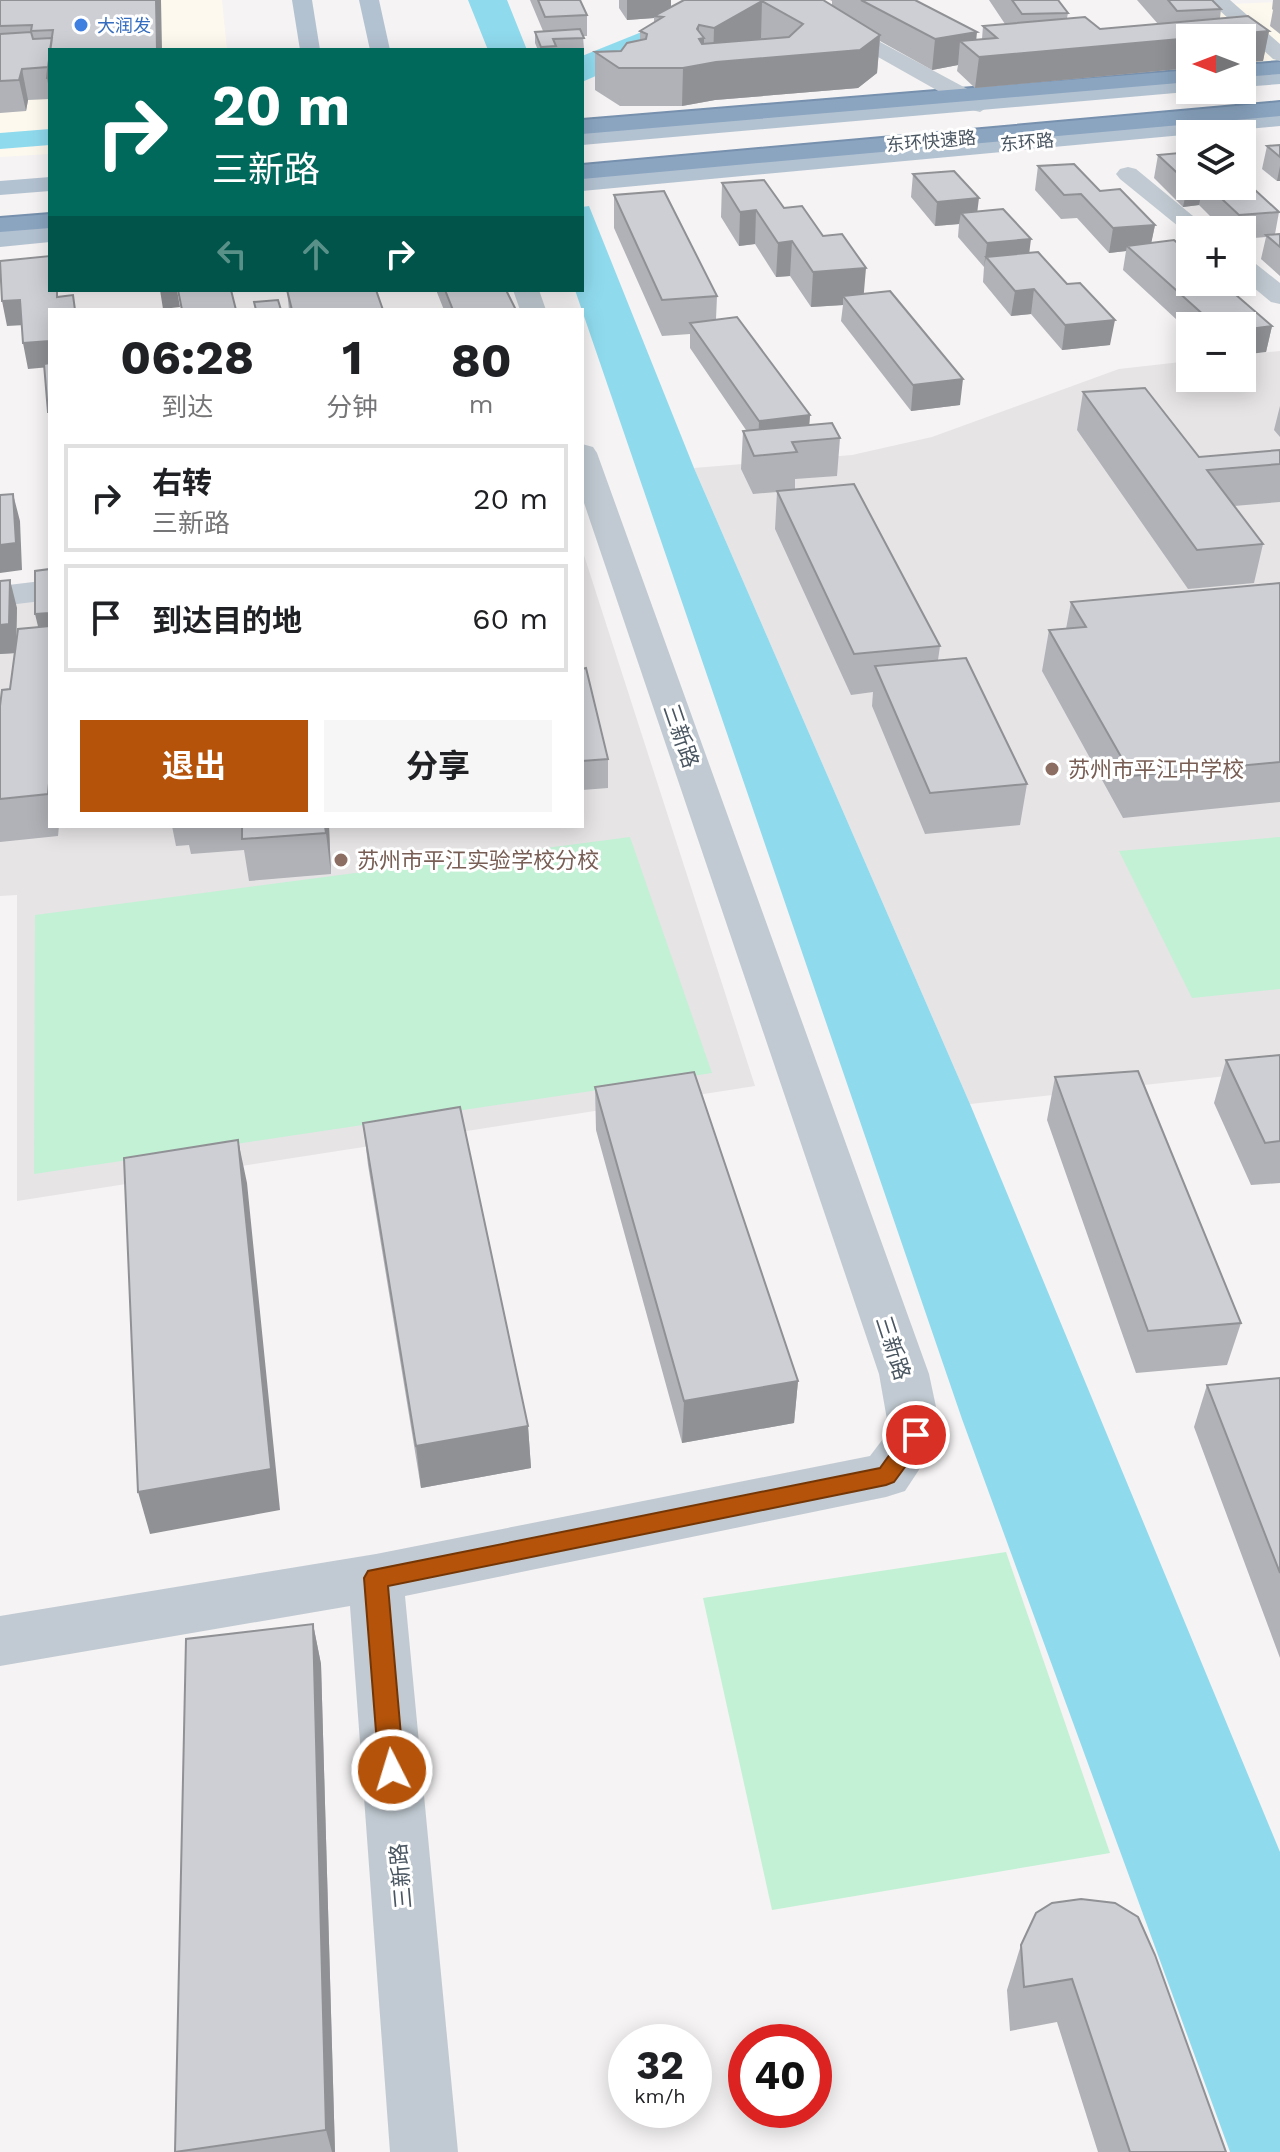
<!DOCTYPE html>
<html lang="zh">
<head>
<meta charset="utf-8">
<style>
  :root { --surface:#fff; --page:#f6f6f6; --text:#202124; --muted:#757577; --line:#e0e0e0; --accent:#b45309 }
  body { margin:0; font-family:"Work Sans","Noto Sans SC",sans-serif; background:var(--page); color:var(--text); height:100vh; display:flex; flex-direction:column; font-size:30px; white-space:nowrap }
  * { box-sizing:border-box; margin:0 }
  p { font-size:26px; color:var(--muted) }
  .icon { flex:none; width:44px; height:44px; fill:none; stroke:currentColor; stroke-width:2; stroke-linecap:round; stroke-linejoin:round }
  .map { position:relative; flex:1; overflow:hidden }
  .details { position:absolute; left:48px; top:308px; width:536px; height:520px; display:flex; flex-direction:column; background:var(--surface); border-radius:0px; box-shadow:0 4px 20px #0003 }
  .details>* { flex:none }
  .top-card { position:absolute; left:48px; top:48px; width:536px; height:244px; border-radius:0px; box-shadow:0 4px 20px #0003; background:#00695c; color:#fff; overflow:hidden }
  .needle { width:52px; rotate:270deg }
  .tools { position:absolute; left:1176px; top:24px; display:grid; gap:16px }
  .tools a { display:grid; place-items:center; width:80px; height:80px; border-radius:0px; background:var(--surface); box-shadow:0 4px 20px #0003; font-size:40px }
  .speed { position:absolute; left:608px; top:2024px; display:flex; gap:16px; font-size:40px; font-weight:700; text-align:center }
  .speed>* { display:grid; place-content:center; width:104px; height:104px; border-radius:50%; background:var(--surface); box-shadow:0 4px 20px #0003; line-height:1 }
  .speed small { font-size:20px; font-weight:400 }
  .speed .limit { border:12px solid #d22; background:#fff; color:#111 }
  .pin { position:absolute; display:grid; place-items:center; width:68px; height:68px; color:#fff; margin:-34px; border:4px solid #fff; border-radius:50%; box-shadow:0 2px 8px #0007 }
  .me { position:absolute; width:88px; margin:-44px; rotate:355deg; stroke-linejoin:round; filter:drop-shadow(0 0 6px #0008) }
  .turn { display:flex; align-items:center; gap:28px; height:168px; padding:0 32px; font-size:36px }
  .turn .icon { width:104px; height:104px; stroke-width:2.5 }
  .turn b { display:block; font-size:56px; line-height:68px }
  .lanes { display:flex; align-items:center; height:76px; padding:0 32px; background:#0003; justify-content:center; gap:40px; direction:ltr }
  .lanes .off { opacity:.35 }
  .eta { display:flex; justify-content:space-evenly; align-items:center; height:136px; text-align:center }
  .eta b { font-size:48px; font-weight:700; line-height:56px }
  .primary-button { display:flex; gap:16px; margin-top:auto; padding:16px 32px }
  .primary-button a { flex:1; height:92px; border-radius:0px; background:var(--accent); color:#fff; font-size:32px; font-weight:700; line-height:92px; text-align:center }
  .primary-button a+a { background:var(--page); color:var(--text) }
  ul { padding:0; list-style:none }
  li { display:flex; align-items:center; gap:24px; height:108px; margin:0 16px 12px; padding:0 16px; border:4px solid var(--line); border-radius:0px }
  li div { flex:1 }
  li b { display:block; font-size:30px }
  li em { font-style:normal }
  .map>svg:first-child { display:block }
  .commercial { fill:#fdf9ef }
  .education { fill:#e6e4e5 }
  .green { fill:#c3f1d5 }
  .water { fill:#90daee }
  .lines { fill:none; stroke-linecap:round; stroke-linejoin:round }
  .highway-casing { stroke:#7690ad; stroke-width:4 }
  .minor { fill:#c1cad2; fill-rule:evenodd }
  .major { fill:#b3c2d1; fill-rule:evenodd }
  .highway { fill:#8ba5c1; fill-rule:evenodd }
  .wall { fill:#b0b2b7 }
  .shaded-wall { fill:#909195 }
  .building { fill:#cdcfd5; stroke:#909195; stroke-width:2; fill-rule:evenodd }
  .route { fill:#b45309; stroke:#753606; stroke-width:2 }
  .shop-dot { fill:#3f7fe0; stroke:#fff; stroke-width:3 }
  .education-dot { fill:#8d6e63; stroke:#fff; stroke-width:3 }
  .labels { text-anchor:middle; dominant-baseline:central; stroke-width:6; stroke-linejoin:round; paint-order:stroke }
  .far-shop-label { font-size:18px; fill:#366cbe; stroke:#fff; text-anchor:start }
  .far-street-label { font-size:18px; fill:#4a5661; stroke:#fff }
  .street-label { font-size:22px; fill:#4a5661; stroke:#fff }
  .education-label { font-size:22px; fill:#785e54; stroke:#fff; text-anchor:start }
</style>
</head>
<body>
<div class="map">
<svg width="1280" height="2152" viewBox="0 0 1280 2152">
  <rect width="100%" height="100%" fill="#f5f3f3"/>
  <!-- commercial -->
  <path class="commercial" d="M0,0H222L227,50H50V154L0,157Z
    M1280,2V64L1242,67V38L1204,5Z"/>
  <!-- education -->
  <path class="education" d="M1280,351V1070L970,1104L694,468L852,455L932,437L1119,369L1190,361V378H1242V355Z
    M582,549L755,1086L17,1201V895L0,896V591L50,585V826H582Z"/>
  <!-- green -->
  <path class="green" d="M630,837L712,1073L34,1174L35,915Z
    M1280,837V989L1192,998L1119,851Z
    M1006,1552L1110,1853L772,1910L703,1598Z"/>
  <!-- water -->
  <path class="water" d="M468,0H507L527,50H488Z
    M679,17L607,71L582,82V56Z
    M50,129V145L0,149V133Z
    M589,206L694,468L970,1104L1280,1852V2152H1230L962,1419L575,290H582V207Z"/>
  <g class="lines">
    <defs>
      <path id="highway" d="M1280,62V74L1242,77V65Z
        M1190,70V82L582,134V120Z
        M1280,102V116L582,179V165Z
        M50,214V228L0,232V218Z"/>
    </defs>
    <!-- highway casing -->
    <use href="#highway" class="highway-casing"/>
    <!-- minor -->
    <path class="minor" d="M777,0H802L988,100L991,105L980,112L972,110Z
      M1208,0H1230L1280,44V61L1273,59Z
      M1128,167L1136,169L1210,230H1190L1189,235L1120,179L1116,174L1120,169Z
      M1242,257L1251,260L1280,283V304L1271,302L1242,278Z
      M513,290H539L546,310H520Z
      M582,444L593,447L597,453L929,1374L942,1435L905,1491L886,1497L405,1596L458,2152H390L350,1606L0,1666V1616L376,1554L870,1456L889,1431L879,1374L582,497Z
      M50,580V600L0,606V586Z"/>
    <!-- major -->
    <path class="major" d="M292,0H312L320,50H300Z
      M359,0H379L390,50H370Z
      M1280,72V84L1242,87V75Z
      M1190,79V90L1198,91L582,145V131Z
      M1280,112V126L582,191V177Z
      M50,177V191L0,195V181Z
      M50,226V242L0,247V231Z"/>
    <!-- highway -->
    <use href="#highway" class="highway"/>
  </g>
  <!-- wall -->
  <path class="wall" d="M0,0H161L50,50V99L28,100L26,111L0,113Z
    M530,0H580L587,15V36H583L584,49L538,50L535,43V32L543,31Z
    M619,0H671V7L684,0H823L832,6V1L830,0H915L976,40L982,39L983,26L1005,24L989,0H1058L1068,13L1067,18L1100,29L1158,24L1137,0H1212L1221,9L1220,18L1269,31L1263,61L1190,38V68L975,88L957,71L958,65L932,70L880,41L877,73L858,88L715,100L682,106H620L595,90V52L621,51L640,40V31L654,23V18L627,20L619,8Z
    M1273,0H1280V34L1270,26L1273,10L1272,9Z
    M1280,145V181H1277L1262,169L1267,146Z
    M1158,155L1190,186H1242L1279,212L1275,234H1280V276L1261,259L1266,237L1242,239V230H1224L1199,205L1183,207L1154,178Z
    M1038,166L1100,191L1155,225L1151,243L1272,326L1266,352L1242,326H1190V332L1123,270L1126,251L1109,253L1077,218L1061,219L1035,190Z
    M913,174L977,211L1029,253L1110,345L1062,350L1031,314L1011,316L983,282L984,267L958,237L959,224L935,226L911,197Z
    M722,183L784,208L864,294L960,405L911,411L841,321L843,305L811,307L790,276L776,277L755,244L739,246L721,217Z
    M614,195L717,296L716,319L810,415L809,425L840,438L837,476L795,479V489L940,646L938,660L1027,784L1020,825L925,834L872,706L873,692L851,695L775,529L777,492L753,494L741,469L743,431L746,430L690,348V334L662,336L614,228Z
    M287,290L383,310H289Z
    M436,290H506L516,310H444Z
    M1083,392L1199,457L1280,450V502L1234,506L1263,544L1254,583L1188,589L1077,430Z
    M1280,406V437L1274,430Z
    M50,569V826H59L58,836L0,842V706L10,689L15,653L0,654V581L17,608L16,638L38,627Z
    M1280,583V802L1123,818L1042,671L1049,630L1066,629L1071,602Z
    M582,669L608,759V788L582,790Z
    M172,826H329L331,874L249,881L244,850L191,854L189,845L176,846Z
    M1280,1055V1183L1251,1185L1214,1103L1226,1060Z
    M1055,1077L1241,1323L1227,1365L1136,1373L1047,1120Z
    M595,1087L798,1381L794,1423L682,1443L596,1130Z
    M363,1123L528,1426L531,1468L421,1488L368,1165Z
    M1280,1378V1658L1194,1427L1207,1385Z
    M313,1624L321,1664L335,2152H175Z
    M1036,1913L1226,2152H1098L1057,2022L1010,2031L1007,1990L1021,1945Z"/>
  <!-- shaded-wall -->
  <path class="shaded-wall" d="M156,0H161L162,50H157Z
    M627,0H671V17L654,16V18L627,20Z
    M762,1L761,38L720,61L880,35L877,73L858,88L715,100L682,106L683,68L699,25L698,63L699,39L704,38V64L713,62L714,28Z
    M1269,31L1263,61L1242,63V38H1190Z
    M977,32L975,53L960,41L958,65L932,70L935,39Z
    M1190,38V68L975,88L979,57Z
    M22,69L28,100L26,111L19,80Z
    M47,78H50V94Z
    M1280,166V181H1277Z
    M1188,183H1190V186H1203L1199,205L1183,207Z
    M979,198L976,222L961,213L959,224L935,226L937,202Z
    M756,210L755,244L739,246L740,212Z
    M1155,225L1150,249L1127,246L1126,251L1109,253L1113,228Z
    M1031,239L1028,263L986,257L984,267L987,243Z
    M792,241L790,276L776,277L778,243Z
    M866,268L863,303L843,296V305L811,307L813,272Z
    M1034,289L1031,314L1011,316L1015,291Z
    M160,290H177L180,307L163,309Z
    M20,300L25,325L7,326L2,301Z
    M1115,320L1110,345L1062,350L1065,325Z
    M1272,326L1266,352L1242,355V330Z
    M50,341V367L28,369L23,343Z
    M963,379L960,405L911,411L913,385Z
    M810,415L808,441L758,448L759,421Z
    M13,494L20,521L22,570L0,573V545Z
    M10,580L17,608L16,653L0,654V625Z
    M50,613V642L42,643L35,614Z
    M325,826H329L331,874L326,833Z
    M238,1140L247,1183L280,1510L150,1534L138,1492Z
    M798,1381L794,1423L682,1443L684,1401Z
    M528,1426L531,1468L421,1488L416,1446Z
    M313,1624L321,1664L335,2152H332L326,2130Z"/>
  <!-- building -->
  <path class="building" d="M0,0H156L157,50H50L53,30L31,31L32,25L0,26Z
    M538,0H580L587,15L545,17Z
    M684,0H823L880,35L860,50L716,62L683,68H619L595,52L621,51L627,43L646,39L647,34L640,31L663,17L654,16ZM762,1L803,24L789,37L702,44L699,39L704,38L697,29L699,25L714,28Z
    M861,0H915L977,32L935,39Z
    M1012,0H1058L1068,13L1022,14Z
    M1168,0H1212L1221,9L1177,11Z
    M1248,16L1269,31L979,57L960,41L997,38L983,26L1085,17L1100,29Z
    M580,29L584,38L553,39L556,46L541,47L535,32Z
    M31,32L33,39L52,38L48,67L22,69L19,80L0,81V34Z
    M50,52V78H47Z
    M1280,145V157L1267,146Z
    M1190,152V183H1188L1158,155Z
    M1074,164L1100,191L1120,189L1155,225L1113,228L1081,194L1064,195L1038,166Z
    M954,171L979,198L937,202L913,174Z
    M1242,178L1279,212L1239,215L1208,186H1242Z
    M764,180L784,208L802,206L823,236L842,234L866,268L813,272L792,241L778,243L756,210L740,212L722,183Z
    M664,191L717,296L662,300L614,195Z
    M1003,209L1031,239L987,243L961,213Z
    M1280,234V247L1266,235Z
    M1174,240L1190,254V282H1221L1272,326L1242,330V326H1216L1127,246Z
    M1038,252L1067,284L1080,283L1115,320L1065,325L1034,289L1015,291L986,257Z
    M50,256V290H57V297L73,295L75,310H50V341L23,343L20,300L2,301L0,261Z
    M178,290H231L236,310H182Z
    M287,290H376L383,310H292Z
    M445,290H506L516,310H453Z
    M890,291L963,379L913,385L843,296Z
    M278,300L281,310H256L254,302Z
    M737,317L810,415L759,421L690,323Z
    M50,363V412H48L44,364Z
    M1145,388L1199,457L1280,450V464L1207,470L1263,544L1197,550L1083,392Z
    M832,423L840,438L792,442L797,452L754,456L743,431Z
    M854,484L940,646L854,654L777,491Z
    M13,494L16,543L0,545V495Z
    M50,569V613L35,614V571Z
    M10,580L9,624L0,625V581Z
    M1280,583V762L1132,776L1049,630L1086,627L1071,602Z
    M50,626V772L48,794L0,799V706L2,690L10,689L18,629Z
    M966,658L1027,784L930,793L875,666Z
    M586,668L608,759L582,761V669Z
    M242,826H325L326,833L242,839Z
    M1280,1055V1141L1265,1143L1226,1060Z
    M1138,1071L1241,1323L1148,1331L1055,1077Z
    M694,1072L798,1381L684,1401L595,1087Z
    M460,1107L528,1426L416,1446L363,1123Z
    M238,1140L271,1469L138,1492L124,1158Z
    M1280,1378V1573L1207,1385Z
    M313,1624L326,2130L175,2152L186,1639Z
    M1081,1899L1115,1903L1138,1917L1155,1955L1226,2152H1130L1072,1979L1024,1987L1021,1945L1036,1913L1052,1903Z"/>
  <!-- route -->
  <path class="route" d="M916,1426L924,1429L927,1435L924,1441L894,1482L886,1485L388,1586L404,1770L401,1778L392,1781L383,1778L379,1770L364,1578L368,1571L880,1468L908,1429Z"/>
  <!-- markers -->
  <circle class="shop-dot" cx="81" cy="25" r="8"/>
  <g class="education-dot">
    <circle cx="1052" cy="769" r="8"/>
    <circle cx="341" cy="860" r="8"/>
  </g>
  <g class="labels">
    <!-- far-shop labels -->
    <g class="far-shop-label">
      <text x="97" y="25">大润发</text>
    </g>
    <!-- far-street labels -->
    <g class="far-street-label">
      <text transform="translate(931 141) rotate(-5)">东环快速路</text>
      <text transform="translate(1027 142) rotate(-5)">东环路</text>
    </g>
    <!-- street labels -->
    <g class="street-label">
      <text transform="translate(681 736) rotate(71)">三新路</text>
      <text transform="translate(893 1348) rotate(72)">三新路</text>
      <text transform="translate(401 1876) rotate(-95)">三新路</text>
    </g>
    <!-- education labels -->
    <g class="education-label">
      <text x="1068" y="769">苏州市平江中学校</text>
      <text x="357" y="860">苏州市平江实验学校分校</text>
    </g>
  </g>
</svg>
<div class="tools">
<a><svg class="needle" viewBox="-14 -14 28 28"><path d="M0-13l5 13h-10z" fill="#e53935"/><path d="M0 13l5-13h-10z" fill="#757577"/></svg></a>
<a><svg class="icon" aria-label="layers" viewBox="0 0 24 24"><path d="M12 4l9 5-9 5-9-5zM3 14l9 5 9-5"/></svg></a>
<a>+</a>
<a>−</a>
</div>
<div class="speed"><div>32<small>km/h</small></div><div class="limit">40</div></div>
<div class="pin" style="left:916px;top:1435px;background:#d93025"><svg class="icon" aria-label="arrive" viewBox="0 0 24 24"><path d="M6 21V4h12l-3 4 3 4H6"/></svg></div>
<svg class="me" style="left:392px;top:1770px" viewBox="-20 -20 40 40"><circle r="17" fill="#b45309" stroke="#fff" stroke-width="3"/><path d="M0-11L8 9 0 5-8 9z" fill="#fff"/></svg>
<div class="top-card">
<div class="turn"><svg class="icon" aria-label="right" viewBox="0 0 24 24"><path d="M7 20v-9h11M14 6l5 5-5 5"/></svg><div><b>20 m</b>三新路</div></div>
<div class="lanes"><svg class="icon off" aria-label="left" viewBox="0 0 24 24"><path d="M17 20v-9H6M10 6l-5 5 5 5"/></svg><svg class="icon off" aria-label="ahead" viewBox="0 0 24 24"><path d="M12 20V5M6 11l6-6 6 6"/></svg><svg class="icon" aria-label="right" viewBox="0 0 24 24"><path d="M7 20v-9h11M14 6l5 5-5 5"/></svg></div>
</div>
<section class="details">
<div class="eta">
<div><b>06:28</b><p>到达</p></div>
<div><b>1</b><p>分钟</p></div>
<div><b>80</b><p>m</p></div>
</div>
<ul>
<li><svg class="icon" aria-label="right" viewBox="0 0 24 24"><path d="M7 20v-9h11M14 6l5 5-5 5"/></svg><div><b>右转</b><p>三新路</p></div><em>20 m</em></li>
<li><svg class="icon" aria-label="arrive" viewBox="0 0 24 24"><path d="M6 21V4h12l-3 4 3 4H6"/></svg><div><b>到达目的地</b></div><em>60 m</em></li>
</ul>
<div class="primary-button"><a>退出</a><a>分享</a></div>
</section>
</div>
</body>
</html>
